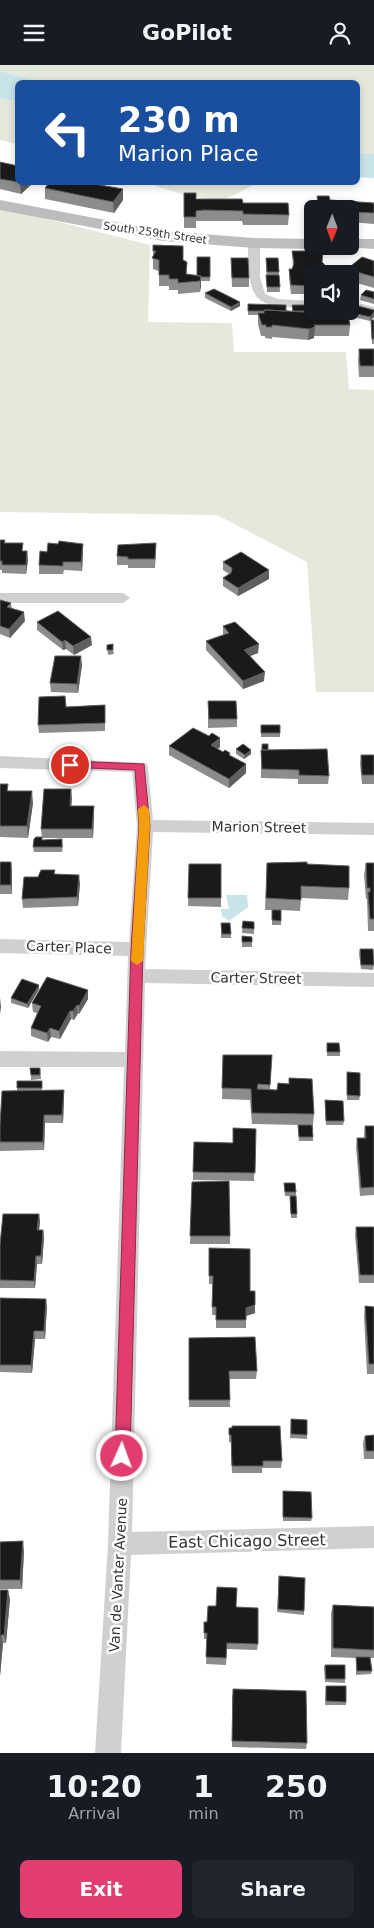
<!DOCTYPE html>
<html lang="en">
<head>
<meta charset="utf-8">
<style>
  :root { --surface:#171b24; --page:#20242c; --text:#f1f3f6; --muted:#9ea1a6; --accent:#e13d6f }
  body { margin:0; font-family:"DejaVu Sans",sans-serif; background:var(--page); color:var(--text); height:100vh; display:flex; flex-direction:column; font-size:19px; white-space:nowrap }
  * { box-sizing:border-box; margin:0 }
  p { font-size:16px; color:var(--muted) }
  .icon { flex:none; width:28px; height:28px; fill:none; stroke:currentColor; stroke-width:2; stroke-linecap:round; stroke-linejoin:round }
  .map { position:relative; height:1688px; overflow:hidden }
  .sheet { display:flex; flex-direction:column; background:var(--surface); flex:1 }
  .sheet>* { flex:none }
  .banner { position:absolute; left:15px; top:15px; width:345px; height:105px; border-radius:8px; box-shadow:0 2px 8px #0003; background:#1a4fa0; color:#fff; overflow:hidden }
  .needle { width:32px; rotate:181deg }
  .fabs { position:absolute; left:304px; top:135px; display:grid; gap:10px }
  .fabs a { display:grid; place-items:center; width:55px; height:55px; border-radius:8px; background:var(--surface); box-shadow:0 2px 8px #0003; font-size:25px }
  .pin { position:absolute; display:grid; place-items:center; width:42px; height:42px; color:#fff; margin:-21px; border:2px solid #fff; border-radius:50%; box-shadow:0 1px 5px #0007 }
  .me { position:absolute; width:55px; margin:-28px; rotate:2deg; stroke-linejoin:round; filter:drop-shadow(0 0 4px #0008) }
  .turn { display:flex; align-items:center; gap:18px; height:105px; padding:0 20px; font-size:22px }
  .turn .icon { width:65px; height:65px; stroke-width:2.5 }
  .turn b { display:block; font-size:35px; line-height:42px }
  .eta { display:flex; justify-content:space-evenly; align-items:center; height:85px; text-align:center }
  .eta b { font-size:30px; font-weight:700; line-height:35px }
  .action { display:flex; gap:10px; margin-top:auto; padding:10px 20px }
  .action a { flex:1; height:58px; border-radius:8px; background:var(--accent); color:#fff; font-size:20px; font-weight:700; line-height:58px; text-align:center }
  .action a+a { background:var(--page); color:var(--text) }
  header { display:flex; justify-content:space-between; align-items:center; height:65px; padding:0 20px; background:var(--surface); font-size:22px; font-weight:700 }
  .map>svg:first-child { display:block }
  .green { fill:#e5e9dc }
  .water { fill:#c9e4e9 }
  .lines { fill:none; stroke-linecap:round; stroke-linejoin:round }
  .street { fill:#d0d0d0; fill-rule:evenodd }
  .secondary { fill:#bdbdbd; fill-rule:evenodd }
  .wall { fill:#8c8c8c }
  .shaded-wall { fill:#5f5f5f }
  .building { fill:#1a1a1a; stroke:#5f5f5f }
  .route { fill:#e13d6f; stroke:#922848 }
  .slow { fill:#f59e0b }
  .labels { text-anchor:middle; dominant-baseline:central; stroke-width:5; stroke-linejoin:round; paint-order:stroke }
  .far-street-label { font-size:11px; fill:#333; stroke:#fff }
  .street-label { font-size:14px; fill:#333; stroke:#fff }
  .near-street-label { font-size:16px; fill:#333; stroke:#fff }
</style>
</head>
<body>
<header><svg class="icon" aria-label="menu" viewBox="0 0 24 24"><path d="M4 6h16M4 12h16M4 18h16"/></svg>GoPilot<svg class="icon" aria-label="person" viewBox="0 0 24 24"><circle cx="12" cy="8" r="4"/><path d="M4 21q1-7 8-7t8 7"/></svg></header>
<div class="map">
<svg width="374" height="1688" viewBox="0 0 374 1688">
  <rect width="100%" height="100%" fill="#fff"/>
  <!-- green -->
  <path class="green" d="M0,0H374V89L358,88V18L41,17L0,6Z
    M0,33L17,37V79L0,75Z
    M150,118H257C247,122 233,133 222,134C207,136 162,125 150,118Z
    M0,142L150,180L148,257L232,258L234,287H346L349,324L374,325V627H316L307,497L217,450L0,447Z"/>
  <!-- water -->
  <path class="water" d="M0,6L41,17L18,18L17,37L0,33Z
    M358,88L374,89V113L358,112Z
    M226,830H247L248,842L229,856L222,851L221,844H229Z"/>
  <g class="lines">
    <!-- street -->
    <path class="street" d="M254,175L260,178V212L265,229L278,234L312,236V242C252,244 248,236 248,178Z
      M350,236L374,242V250L350,244Z
      M0,528H123L130,533L123,538H0Z
      M0,691L146,698L148,702L153,755L374,758V770L153,767L145,904L374,908V922L145,918L132,1467L374,1461V1483L131,1490L121,1688H95L108,1479L124,1002H0V986L125,987L128,891L0,888V874L129,877L137,761L132,707L0,703Z"/>
    <!-- secondary -->
    <path class="secondary" d="M0,135L163,166L254,173L312,174V181H319L312,184L254,183L163,176L0,145Z
      M350,174H374V184L344,182L350,181Z"/>
  </g>
  <!-- wall -->
  <path class="wall" d="M0,97L18,118H33L21,129L0,124Z
    M45,123L123,135L114,148L45,134Z
    M184,128L196,134L243,138L289,150L288,160H243L242,156H196V163H184Z
    M317,131L330,135L374,138V159L350,157V144H317Z
    M153,180L183,195L187,209L197,211L210,192V216H201L200,227L178,229V225H169V221H159V206L153,204Z
    M292,186L322,197L325,200V208L312,209V229H291L289,213V204H292L293,202Z
    M231,193L249,213V222H232Z
    M266,193H278L280,227H267Z
    M374,196V223L350,216V209H347V204Z
    M374,227V239L360,235L361,230Z
    M205,228L240,241L231,246L205,233Z
    M248,239L292,246V240L312,246H348V250L350,260L349,271H314V273L308,275L272,272V274L265,273V271H261L258,259V250H248Z
    M374,245V252L371,255H374V279H372L371,255L370,256L349,251V247Z
    M359,284H374V312H359L358,295Z
    M0,475H5V478L23,486H27L28,495L26,509L2,508V505H0Z
    M156,487L155,503H128V500H117V491Z
    M83,488L82,506L64,505L63,509H39V500Z
    M223,497L269,514L238,531L223,521V513L229,509L223,505Z
    M0,535L11,538L12,544L25,556L10,573L0,569Z
    M37,557L92,580L74,590L66,584L63,585L37,565Z
    M223,561L258,588L250,591L264,616L243,624L206,585V576L223,570Z
    M107,580L113,585L114,589L108,590Z
    M82,600L78,628L51,627L50,618Z
    M208,636L237,654V662L208,663Z
    M105,640V666L39,668L38,660L66,642Z
    M261,660L280,668V672H261Z
    M169,681L220,682L218,684L246,699V708L229,723L169,690Z
    M236,684L251,689L244,694L236,689Z
    M261,685H268L329,711L328,719H298V714L261,713Z
    M361,690H374V719H362L360,699Z
    M0,719L9,726L33,738L28,773L0,772Z
    M71,724V741H94V750L93,773H42V775L63,779L62,787H34L33,782L42,772L41,764Z
    M0,797L12,806V829H0Z
    M267,798L307,799L349,823L348,835L301,833L300,846L281,845V860H272V845H265Z
    M366,798H374V866H368L367,834H366L364,810Z
    M189,799H221V842L188,841Z
    M55,809L80,818L78,841L23,843L22,834L38,812Z
    M243,856L254,857V869L242,868Z
    M221,858L231,869V873H221Z
    M242,871L252,872V882H242Z
    M360,884L374,900L373,905L361,904L359,889Z
    M39,924L28,943L11,938V933Z
    M88,925V934L79,949L78,948L74,955L71,954L60,974L51,972L48,977L31,971V963L37,948L33,947L32,938Z
    M327,978L340,987V991H327Z
    M223,990H272L270,1025L314,1049L313,1060V1076H299L298,1060H300L252,1059L250,1035L222,1034Z
    M40,1003L41,1014L31,1015V1010Z
    M347,1007L360,1031L359,1035H347Z
    M42,1016V1026L64,1034L63,1058H45L44,1085L0,1086V1060L17,1026V1023Z
    M325,1035L344,1056L343,1060H326Z
    M365,1061H374V1130L360,1131L356,1082L357,1073H364V1069Z
    M233,1063L256,1064L254,1116L193,1115L194,1077L233,1078Z
    M192,1117L230,1171V1179H190Z
    M284,1118L296,1127L297,1153H291L290,1131H285Z
    M39,1149L40,1157L39,1165H43L44,1173L42,1199H37L35,1223H0V1180Z
    M356,1162H374V1218H359L355,1170Z
    M209,1183L250,1226L255,1248L246,1251V1263H216V1250H212V1219H209Z
    M0,1233L47,1241L45,1274H35L32,1308L0,1307Z
    M365,1241L374,1242V1309H367L364,1252Z
    M189,1273L257,1306L256,1314H229L230,1342H189Z
    M291,1354L307,1370V1374L290,1373Z
    M229,1363L282,1396L281,1403H262V1408H232L231,1377H229Z
    M374,1370V1394H364L363,1378L365,1371Z
    M283,1426L312,1453L311,1456H283Z
    M0,1477L24,1486L22,1524H0Z
    M279,1511L304,1546V1550L277,1547Z
    M0,1525L10,1534L6,1578H3L0,1611Z
    M333,1540L374,1542V1593H370L372,1606L371,1609L356,1610V1593L331,1592V1548Z
    M236,1542L258,1579L257,1585L227,1584L226,1600L206,1599L207,1574H204V1557H207Z
    M325,1600L345,1614V1618L325,1617L324,1603Z
    M326,1621L346,1637V1640H325Z
    M232,1630L307,1678L306,1684L232,1682Z"/>
  <!-- shaded-wall -->
  <path class="shaded-wall" d="M20,118H33L21,129Z
    M123,124V135L114,148L113,137Z
    M201,211V222L200,227V216Z
    M240,237V241L231,246V242Z
    M374,247V252L370,256V252Z
    M315,262L314,273L308,275L309,264Z
    M83,479V488L82,506L81,497Z
    M27,486L28,495L26,509V500Z
    M269,505V514L238,531V523Z
    M24,547L25,556L10,573L9,564Z
    M91,572L92,580L74,590L73,581Z
    M65,575L66,584L63,585L62,577Z
    M259,579L258,588L243,594L244,585Z
    M81,591L82,600L78,628L77,619Z
    M265,607L264,616L243,624V616Z
    M220,673V682L211,689V680Z
    M251,685V689L244,694L245,690Z
    M246,699V708L229,723V714Z
    M71,724L72,733L71,750L70,741Z
    M32,726L33,738L28,773L27,761Z
    M94,741V750L93,773L92,764Z
    M11,797L12,806V829L11,820Z
    M79,810L80,818L78,841L77,832Z
    M39,920V924L28,943L27,939Z
    M88,925V934L79,949V941Z
    M0,933L1,942L0,949Z
    M77,940L78,948L74,955L73,946Z
    M70,946L71,954L60,974L59,966Z
    M50,963L51,972L48,977L47,968Z
    M64,1025V1034L63,1058L62,1050Z
    M44,1050L45,1058L44,1085L43,1077Z
    M39,1149L40,1157L38,1173L37,1165Z
    M43,1165L44,1173L42,1199L41,1191Z
    M36,1191L37,1199L35,1223L34,1216Z
    M46,1234L47,1241L45,1274L44,1266Z
    M255,1240V1248L246,1251V1243Z
    M34,1266L35,1274L32,1308L31,1300Z
    M23,1476L24,1486L22,1524L20,1515Z
    M8,1525L10,1534L6,1578L4,1570Z
    M1,1570L3,1578L0,1611V1580Z"/>
  <!-- building -->
  <path class="building" d="M0,97L18,101V117L0,114Z
    M49,118H88L123,124L113,137L45,123Z
    M184,128H196V134H242L243,138H288L289,150L243,149V146L204,145L196,146V152H184Z
    M317,131H329L330,135L374,138V148L350,147V144H319Z
    M153,180L183,181V195L187,197L186,209L201,211L200,216L178,218V214H169V210H159V195L152,193L156,186H153Z
    M292,186H323L322,197L325,200H322V204H318L321,209H312V221L291,220L289,204H292L294,198Z
    M197,192H210V212H201V211H197Z
    M362,192L374,196V212L347,204Z
    M231,193H248L249,213H232Z
    M266,193H278L279,207H267Z
    M266,210H279L280,222H267Z
    M214,224L240,237L231,242L205,228Z
    M366,225L374,227V234L361,230Z
    M248,239L286,240V246L267,245L264,246H248Z
    M292,240H312V246H314H293Z
    M354,240L374,245V247L370,252L349,247L350,246Z
    M264,245H267L303,247H313L314,246H347L350,260H314L315,262L309,264L272,260V262H266V260H262L258,248H264Z
    M371,255H374V274H372Z
    M359,284H374V301H360Z
    M0,475H5L4,478H23L22,486H27L26,500H2V496H0Z
    M59,476L83,479L81,497H63V501L39,500L40,486L47,487L48,478L58,479Z
    M156,478L155,494H128V492L117,491L118,480Z
    M241,487L269,505L238,523L223,513L231,508L232,503L223,497Z
    M0,535L11,538L7,542L24,547L9,564L0,561Z
    M58,546L91,572L73,581L65,575L62,577L37,557Z
    M235,557L259,579L244,585L265,607L243,616L206,576L229,568L223,561Z
    M113,579V585H107V580Z
    M55,591H81L77,619L50,618Z
    M65,631L66,642L105,640V658L38,660L39,632Z
    M208,636H236L237,654H209Z
    M261,660H280V668H261Z
    M193,663L209,671L212,668L220,673L211,680L223,687L225,685L230,688L229,690L246,699L229,714L169,681Z
    M243,679L251,685L245,690L236,684Z
    M262,679H268V685H262Z
    M327,684L329,711L299,710V705L262,704L261,685Z
    M361,690H374V710H362Z
    M0,719H8L7,726H32L27,761H0Z
    M44,724H71L70,741H94L92,764H41Z
    M36,772H42V775L62,774V782H33L34,774Z
    M0,797H11V820H0Z
    M307,797V799L349,801V823L301,821V835L266,833L267,798Z
    M366,798H374V854H370L368,827H370V823H367Z
    M189,799H221V833H188Z
    M41,805H55L54,809L79,810L77,832L22,834L24,812H38Z
    M272,845H281V856L272,855Z
    M243,856L254,857V864L242,863Z
    M221,858H230L231,869H222Z
    M242,871L252,872V877H242Z
    M360,884H373L374,900H361Z
    M47,912L88,925L79,941L77,940L73,946H70L59,966L50,963L47,968L31,963L41,941L32,938Z
    M22,914L39,920L27,939L11,933Z
    M327,978H339L340,987H327Z
    M223,990H272L270,1020L258,1019L257,1024L277,1025L278,1018L289,1019V1013L312,1014L314,1049L252,1048L251,1024L222,1023Z
    M30,1003H40V1010H31Z
    M347,1007L360,1008V1031L347,1030Z
    M17,1016H42V1023H17Z
    M64,1025L62,1050H44L43,1077H0V1060L2,1026Z
    M325,1035L343,1036L344,1056H326Z
    M298,1060H312L313,1072H299Z
    M365,1061H374V1122L361,1123L357,1073H366Z
    M233,1063L256,1064L255,1108L193,1107L194,1077L233,1078Z
    M229,1116L230,1171H190L192,1117Z
    M284,1118H295L296,1127H285Z
    M290,1131H296L297,1149H291Z
    M3,1149H39L37,1165H43L41,1191H36L34,1216L0,1215V1180Z
    M356,1162H374V1210H360Z
    M209,1183L250,1184V1226H255V1240L246,1243V1255H216V1242H212L213,1211H209Z
    M0,1233L46,1234L44,1266H34L31,1300H0Z
    M365,1241L374,1242V1299H369Z
    M255,1272L257,1306H229L230,1335H189V1273Z
    M291,1354L307,1355V1370L291,1369Z
    M232,1361H280L282,1396H263V1401H232L231,1370H229V1363H232Z
    M374,1370V1386H366L365,1371Z
    M283,1426L311,1427L312,1453L283,1452Z
    M23,1476L20,1515H0V1477Z
    M279,1511L305,1513L304,1546L278,1544Z
    M217,1522L237,1523L236,1542L258,1543V1579L227,1578L226,1593L206,1592L207,1568H204V1557H207L208,1541H216Z
    M0,1525H8L4,1570H1L0,1580Z
    M333,1540L374,1542V1585L333,1583Z
    M356,1592H370L372,1606H357Z
    M325,1600H345V1614H326Z
    M326,1621H346V1637L326,1636Z
    M233,1624L306,1626L307,1678L232,1676Z"/>
  <!-- route -->
  <path class="route" d="M70,696L144,699L150,761L143,884L130,1391L128,1396L122,1398L117,1396L115,1391L131,884L139,761L135,705L66,702V697Z"/>
  <!-- slow -->
  <path class="slow" d="M144,740L149,744L150,761L143,896L137,900L131,896L139,761L138,744Z"/>
  <g class="labels">
    <!-- far-street labels -->
    <g class="far-street-label">
      <text transform="translate(155 168) rotate(8)">South 259th Street</text>
    </g>
    <!-- street labels -->
    <g class="street-label">
      <text transform="translate(259 762) rotate(1)">Marion Street</text>
      <text transform="translate(69 882) rotate(2)">Carter Place</text>
      <text transform="translate(256 913) rotate(1)">Carter Street</text>
      <text transform="translate(118 1510) rotate(-87)">Van de Vanter Avenue</text>
    </g>
    <!-- near-street labels -->
    <g class="near-street-label">
      <text transform="translate(247 1476) rotate(-1)">East Chicago Street</text>
    </g>
  </g>
</svg>
<div class="fabs">
<a><svg class="needle" viewBox="-14 -14 28 28"><path d="M0-13l5 13h-10z" fill="#e53935"/><path d="M0 13l5-13h-10z" fill="#9ea1a6"/></svg></a>
<a><svg class="icon" aria-label="sound" viewBox="0 0 24 24"><path d="M4 9h4l5-4v14l-5-4H4zM17 9q2 3 0 6"/></svg></a>
</div>
<div class="pin" style="left:70px;top:700px;background:#d93025"><svg class="icon" aria-label="arrive" viewBox="0 0 24 24"><path d="M6 21V4h12l-3 4 3 4H6"/></svg></div>
<svg class="me" style="left:122px;top:1391px" viewBox="-20 -20 40 40"><circle r="17" fill="#e13d6f" stroke="#fff" stroke-width="3"/><path d="M0-11L8 9 0 5-8 9z" fill="#fff"/></svg>
<div class="banner">
<div class="turn"><svg class="icon" aria-label="left" viewBox="0 0 24 24"><path d="M17 20v-9H6M10 6l-5 5 5 5"/></svg><div><b>230 m</b>Marion Place</div></div>
</div>
</div>
<section class="sheet">
<div class="eta">
<div><b>10:20</b><p>Arrival</p></div>
<div><b>1</b><p>min</p></div>
<div><b>250</b><p>m</p></div>
</div>
<div class="action"><a>Exit</a><a>Share</a></div>
</section>
</body>
</html>
